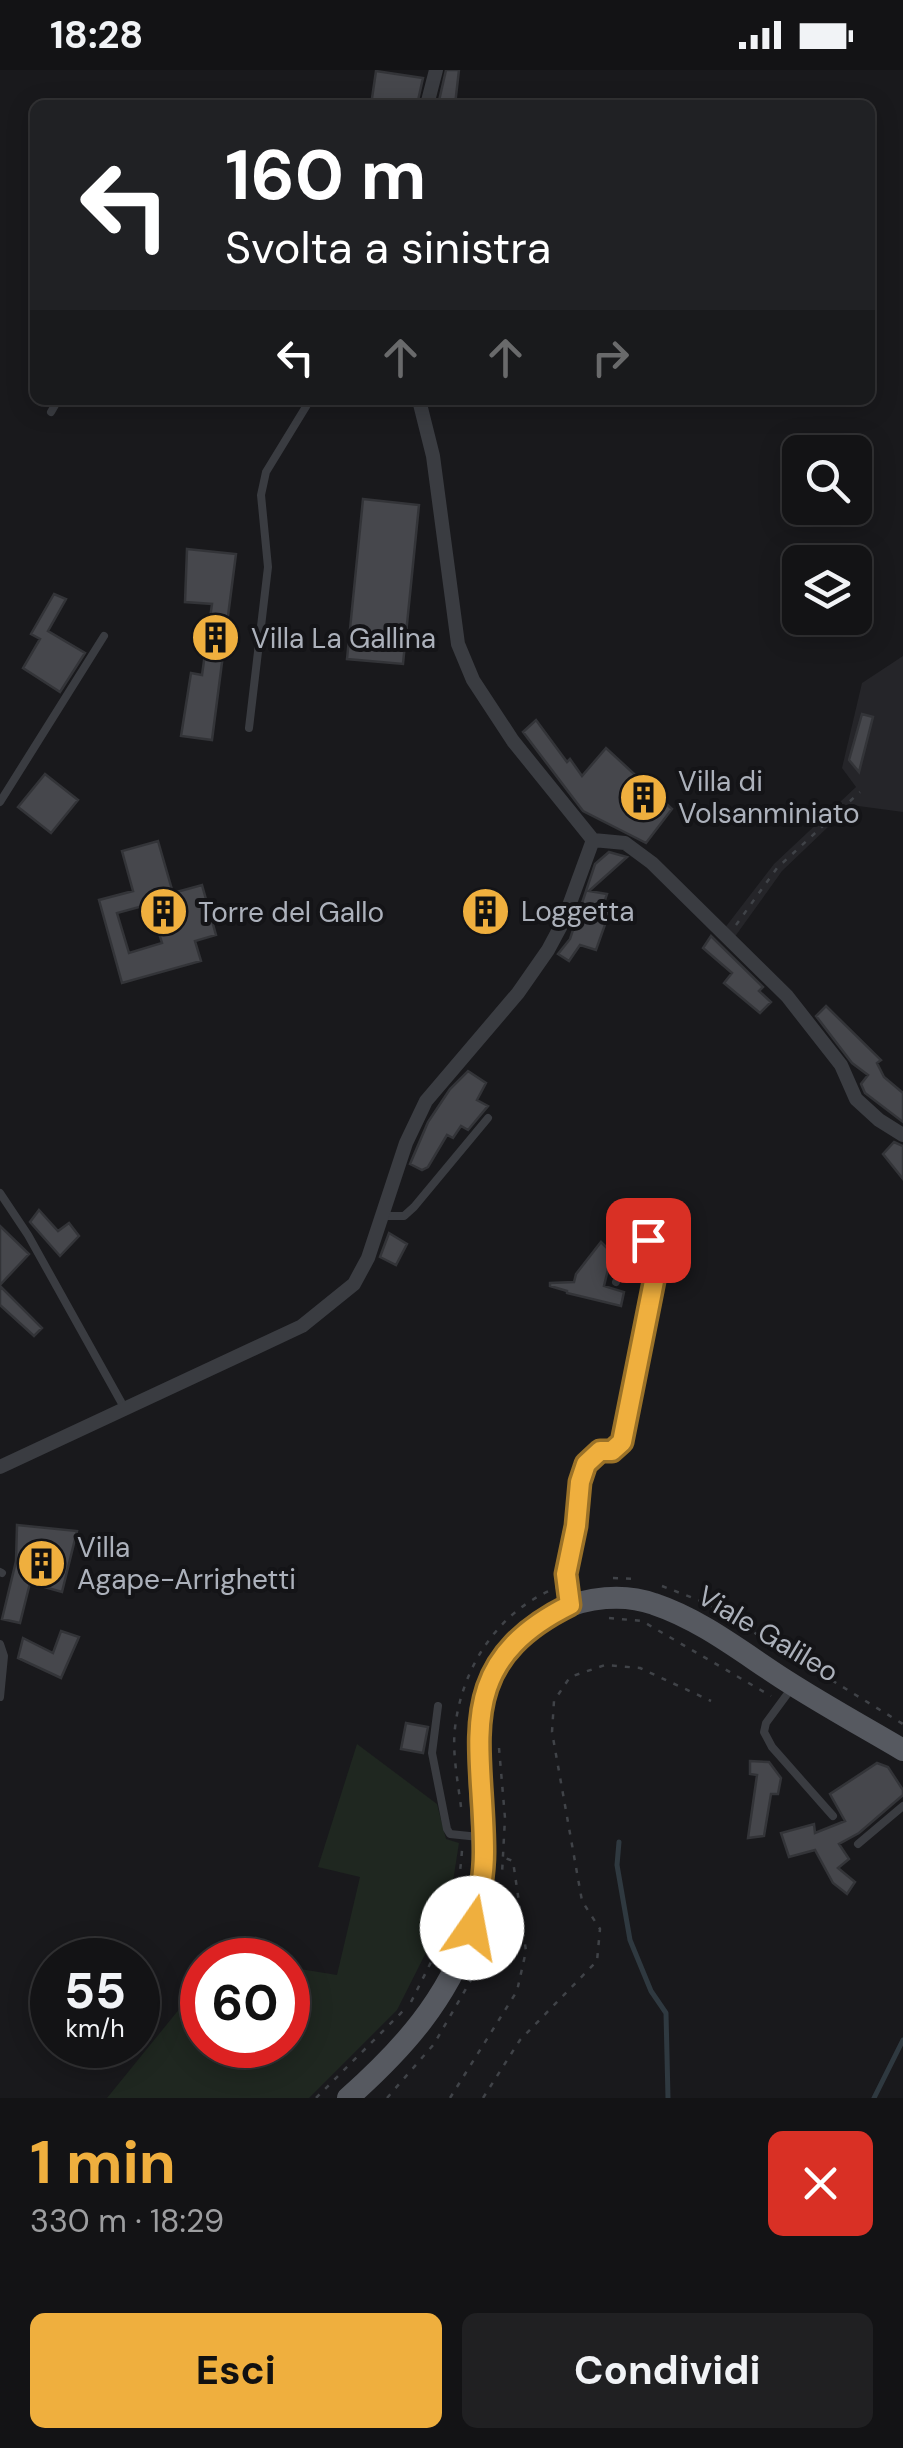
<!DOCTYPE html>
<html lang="it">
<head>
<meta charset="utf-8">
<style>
  :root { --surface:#131315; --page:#202022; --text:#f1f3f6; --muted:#9d9ea0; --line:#323234; --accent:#efaf3e }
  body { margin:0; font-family:"DM Sans",sans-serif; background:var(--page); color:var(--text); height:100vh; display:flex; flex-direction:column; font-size:38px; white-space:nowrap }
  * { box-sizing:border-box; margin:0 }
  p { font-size:32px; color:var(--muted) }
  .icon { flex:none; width:55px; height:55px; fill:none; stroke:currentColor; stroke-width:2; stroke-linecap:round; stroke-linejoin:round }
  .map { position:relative; height:2028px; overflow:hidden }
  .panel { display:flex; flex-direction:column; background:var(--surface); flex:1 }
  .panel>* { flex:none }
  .guide { position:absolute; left:30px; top:30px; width:845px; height:305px; border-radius:15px; box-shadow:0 5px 25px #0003,0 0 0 2px var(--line); background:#202124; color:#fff; overflow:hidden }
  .fabs { position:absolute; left:782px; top:365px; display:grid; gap:20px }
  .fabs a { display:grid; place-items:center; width:90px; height:90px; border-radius:15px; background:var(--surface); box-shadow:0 5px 25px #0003,0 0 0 2px var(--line); font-size:50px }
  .speed { position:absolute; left:30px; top:1868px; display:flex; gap:20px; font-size:50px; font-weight:700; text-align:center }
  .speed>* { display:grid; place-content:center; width:130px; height:130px; border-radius:50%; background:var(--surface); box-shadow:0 5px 25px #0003,0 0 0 2px var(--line); line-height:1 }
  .speed small { font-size:25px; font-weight:400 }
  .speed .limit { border:15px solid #d22; background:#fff; color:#111 }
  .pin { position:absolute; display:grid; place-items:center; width:85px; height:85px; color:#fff; margin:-42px; border-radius:20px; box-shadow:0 5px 15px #0006 }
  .me { position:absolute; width:110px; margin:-55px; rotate:12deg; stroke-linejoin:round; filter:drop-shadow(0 0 8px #0008) }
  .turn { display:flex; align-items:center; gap:35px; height:210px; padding:0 30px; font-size:45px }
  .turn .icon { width:130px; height:130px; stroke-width:2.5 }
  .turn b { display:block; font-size:70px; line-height:85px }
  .lanes { display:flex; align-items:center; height:95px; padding:0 30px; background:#0003; justify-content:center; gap:50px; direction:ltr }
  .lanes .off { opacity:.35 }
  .round { display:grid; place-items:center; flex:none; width:105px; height:105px; border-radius:15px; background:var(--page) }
  .overview { display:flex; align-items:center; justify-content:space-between; height:170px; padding:0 30px }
  h1 { font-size:60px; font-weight:700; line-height:75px; color:var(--accent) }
  .button { display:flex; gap:20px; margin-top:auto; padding:20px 30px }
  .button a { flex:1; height:115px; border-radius:15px; background:var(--accent); color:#111; font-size:40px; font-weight:700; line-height:115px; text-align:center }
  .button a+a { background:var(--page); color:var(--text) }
  .status { display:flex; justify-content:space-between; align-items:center; height:70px; padding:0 50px; background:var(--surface); direction:ltr }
  .status svg { height:28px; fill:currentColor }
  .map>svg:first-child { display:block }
  .built { fill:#252529 }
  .green { fill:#1f2720 }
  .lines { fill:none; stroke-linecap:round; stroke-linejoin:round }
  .stream { stroke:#2f3940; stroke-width:5 }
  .building { fill:#46474c; stroke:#333438; stroke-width:2.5; fill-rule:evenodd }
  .path { stroke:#404348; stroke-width:2.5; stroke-dasharray:5 8; stroke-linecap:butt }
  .service { stroke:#3a3c41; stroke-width:8 }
  .minor { stroke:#3a3c41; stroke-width:14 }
  .primary { stroke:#565960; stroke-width:22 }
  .route-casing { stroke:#9b7228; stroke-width:25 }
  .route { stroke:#efaf3e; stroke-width:18 }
  .labels { text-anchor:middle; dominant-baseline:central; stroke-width:8; stroke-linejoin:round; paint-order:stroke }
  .poi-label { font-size:28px; fill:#acb1bb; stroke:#141417; text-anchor:start }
  .street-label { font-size:28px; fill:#acb1bb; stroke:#141417 }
</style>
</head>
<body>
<div class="status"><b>18:28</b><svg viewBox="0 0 49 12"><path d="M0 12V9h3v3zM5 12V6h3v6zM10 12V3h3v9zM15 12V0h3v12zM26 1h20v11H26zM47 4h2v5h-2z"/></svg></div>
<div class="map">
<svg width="903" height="2028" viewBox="0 0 903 2028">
  <rect width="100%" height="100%" fill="#19191c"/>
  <!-- built -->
  <path class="built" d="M903,586V742L851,735L782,801L734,868L724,859L774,794L856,717L842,698L862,613Z"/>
  <!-- green -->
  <path class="green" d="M357,1674L437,1734L446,1769L459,1773L449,1837L397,1940L309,2028H107L189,1927L202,1903V1975H288V1897L337,1905L360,1807L318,1797Z"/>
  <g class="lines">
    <!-- stream -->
    <path class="stream" d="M619,1772L617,1795L630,1870L651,1921L666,1943L668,2028
      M874,2028L903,1970"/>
  </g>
  <!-- building -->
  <path class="building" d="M446,0H459L455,35H438Z
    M376,1L423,8L417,35H371Z
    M363,429L419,435L403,594L347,589Z
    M187,479L236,484L212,670L181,666L191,603L202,605L212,534L185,532Z
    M54,524L66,529L48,561L85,583L60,622L23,598L40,569L31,564Z
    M862,644L873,647L859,702L849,690Z
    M536,650L567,692L570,689L582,706L606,678L672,739L646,773L583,741L523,662Z
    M45,704L78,730L51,763L18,737Z
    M158,771L173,823L202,815L216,865L195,871L201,891L122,913L99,830L133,821L122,781ZM150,834L162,873L129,883L117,843Z
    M609,782L627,787L589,821L607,824L604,833L612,835L596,880L580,875L569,891L558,884L570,869L595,794Z
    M478,831H495V852H478Z
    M711,866L763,917L759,921L771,932L760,943L724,913L732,903L703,878Z
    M826,936L881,990L877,993L884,1007L903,1023V1052L865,1023L861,1014L868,1005L852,993L816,946Z
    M468,1001L486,1013L477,1030L488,1036L468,1060L461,1056L453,1068L447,1065L428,1097L422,1100L410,1094L428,1052L450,1019Z
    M894,1072L903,1076V1109L883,1084Z
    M39,1140L58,1161L69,1153L79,1166L60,1186L30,1152Z
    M0,1156L29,1184L0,1215Z
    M389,1163L407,1174L396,1195L380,1187Z
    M601,1172L612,1183L604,1216L624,1222L621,1236L567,1223V1221L550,1216V1213L574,1212L576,1204Z
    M0,1216L42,1258L34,1266L0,1235Z
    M17,1455L77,1461L62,1522L30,1513L20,1553L2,1549L16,1491Z
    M61,1561L79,1567L61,1608L18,1588L23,1568L53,1583Z
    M406,1653L428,1657L423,1683L401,1679Z
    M750,1691L769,1692L781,1708L778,1724H771L764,1766L748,1768L757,1705L750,1704Z
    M877,1693L888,1697L903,1720V1725L859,1763L839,1774L849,1789L838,1798L855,1812L847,1824L833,1813L815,1780L789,1787L781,1763L814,1754L815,1763L845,1751L830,1724Z"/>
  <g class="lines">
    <!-- path -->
    <path class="path" d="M736,855L777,798L860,722
      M613,1508L635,1509
      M662,1516L706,1533L903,1654
      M609,1548L642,1551L771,1626
      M499,1678L505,1748L502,1804
      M461,1737C458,1712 452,1683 455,1658C462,1597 498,1541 556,1518
      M492,1863L499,1832
      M411,1932C439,1876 458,1844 462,1780
      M316,2028L406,1938
      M387,2028L434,1974L478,1898
      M450,2028L517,1921L526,1881L513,1791L505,1788
      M483,2028L520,1970L597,1891L600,1859L582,1831L552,1662L554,1631L570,1607L605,1595L640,1598L711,1631"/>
    <!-- service -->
    <path class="service" d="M51,342L58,330
      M249,658L268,497L261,425L266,402L310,330
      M0,732L104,566
      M0,1123L28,1165L125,1339
      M382,1146H404L414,1137L488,1048
      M0,1502L2,1503
      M569,1531L566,1504L576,1456L580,1412L586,1394L600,1381H611L623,1372L655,1201V1183L648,1171L635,1168L616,1212
      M0,1574L4,1586L0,1627
      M791,1619L766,1653L764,1662L772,1677L833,1746
      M438,1636L432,1683L447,1759L450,1764L479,1767
      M858,1774L903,1736"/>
    <!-- minor -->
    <path class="minor" d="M427,35L436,0
      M419,330L433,386L458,574L473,610L513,671L593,770
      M593,770L625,773L652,793L787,926L841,995L856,1029L879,1050L903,1065
      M0,1397L302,1256L354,1214L368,1188L406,1073L426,1031L518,923L548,880L563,852L593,770"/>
    <!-- primary -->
    <path class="primary" d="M348,2028C404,1978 446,1931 472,1859C511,1751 422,1609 558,1541C586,1527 624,1523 654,1534C702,1550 743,1583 785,1610C824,1635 864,1657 903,1680"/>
  </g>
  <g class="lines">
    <defs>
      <path id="route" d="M472,1858C479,1832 484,1808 484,1782C484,1674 449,1595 570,1535L566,1504L576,1456L580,1412L586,1394L600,1381H612L622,1372L656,1201V1183L648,1170"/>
    </defs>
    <!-- route casing -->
    <use href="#route" class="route-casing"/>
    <!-- route -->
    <use href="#route" class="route"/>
  </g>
  <!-- icons -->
  <defs>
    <symbol id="building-disc" viewBox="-11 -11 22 22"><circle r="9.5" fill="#efaf3e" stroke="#141417"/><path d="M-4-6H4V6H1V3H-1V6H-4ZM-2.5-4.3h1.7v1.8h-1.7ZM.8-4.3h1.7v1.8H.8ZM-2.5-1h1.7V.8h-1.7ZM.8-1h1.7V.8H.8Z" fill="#111"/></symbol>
  </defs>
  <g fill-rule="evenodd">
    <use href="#building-disc" x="188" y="540" width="55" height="55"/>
    <use href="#building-disc" x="616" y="700" width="55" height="55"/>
    <use href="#building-disc" x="458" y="814" width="55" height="55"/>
    <use href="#building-disc" x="136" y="814" width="55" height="55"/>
    <use href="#building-disc" x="14" y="1466" width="55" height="55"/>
  </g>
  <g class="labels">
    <!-- poi labels -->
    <g class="poi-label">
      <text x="251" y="568">Villa La Gallina</text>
      <text x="678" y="711">Villa di<tspan x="678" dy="32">Volsanminiato</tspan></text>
      <text x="521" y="841">Loggetta</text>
      <text x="198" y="842">Torre del Gallo</text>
      <text x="77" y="1477">Villa<tspan x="77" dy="32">Agape-Arrighetti</tspan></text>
    </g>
    <!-- street labels -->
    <g class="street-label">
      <text transform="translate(768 1564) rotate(31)">Viale Galileo</text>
    </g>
  </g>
</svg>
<div class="fabs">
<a><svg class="icon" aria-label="search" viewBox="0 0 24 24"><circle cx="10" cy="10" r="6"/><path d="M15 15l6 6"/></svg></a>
<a><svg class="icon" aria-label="layers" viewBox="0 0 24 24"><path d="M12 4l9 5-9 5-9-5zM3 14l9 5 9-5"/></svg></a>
</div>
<div class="speed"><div>55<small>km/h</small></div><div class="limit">60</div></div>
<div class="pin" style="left:648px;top:1170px;background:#d93025"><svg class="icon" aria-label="arrive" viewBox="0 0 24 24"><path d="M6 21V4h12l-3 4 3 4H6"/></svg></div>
<svg class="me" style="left:472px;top:1858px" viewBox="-20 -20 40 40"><circle r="19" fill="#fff"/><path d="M0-13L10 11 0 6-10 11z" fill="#efaf3e"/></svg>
<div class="guide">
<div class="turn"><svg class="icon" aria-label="left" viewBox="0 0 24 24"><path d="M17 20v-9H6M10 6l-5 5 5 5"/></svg><div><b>160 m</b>Svolta a sinistra</div></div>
<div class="lanes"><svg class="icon" aria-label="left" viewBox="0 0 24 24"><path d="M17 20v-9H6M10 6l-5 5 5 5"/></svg><svg class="icon off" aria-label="ahead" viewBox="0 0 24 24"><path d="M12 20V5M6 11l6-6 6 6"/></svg><svg class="icon off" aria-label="ahead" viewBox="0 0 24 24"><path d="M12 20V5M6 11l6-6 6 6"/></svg><svg class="icon off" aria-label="right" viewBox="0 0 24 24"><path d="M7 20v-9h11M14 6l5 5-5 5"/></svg></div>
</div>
</div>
<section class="panel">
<div class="overview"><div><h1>1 min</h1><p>330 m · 18:29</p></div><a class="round" style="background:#d93025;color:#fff"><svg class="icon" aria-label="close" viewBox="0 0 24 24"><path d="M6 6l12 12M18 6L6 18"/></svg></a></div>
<div class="button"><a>Esci</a><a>Condividi</a></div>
</section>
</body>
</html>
